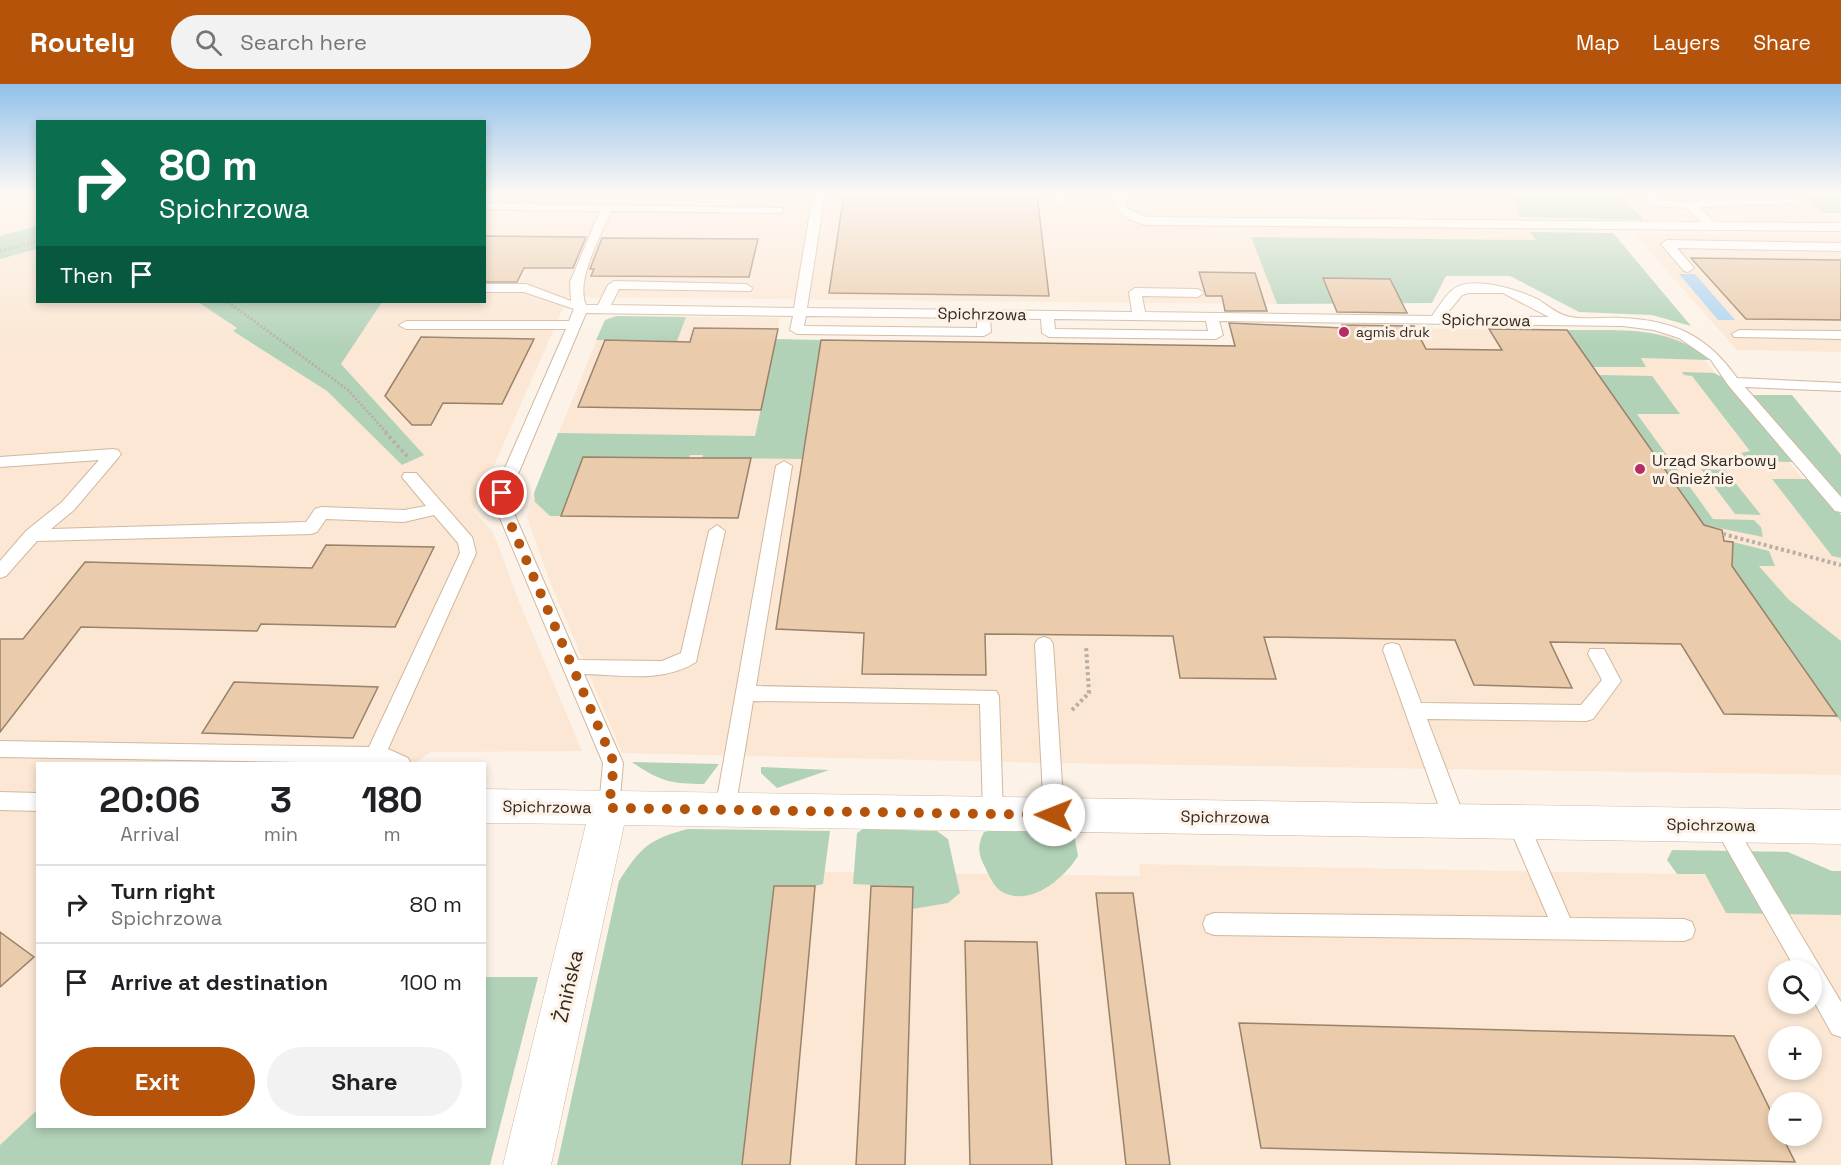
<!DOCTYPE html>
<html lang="en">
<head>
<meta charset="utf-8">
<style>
  :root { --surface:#fff; --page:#f2f2f2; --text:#202124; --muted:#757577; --line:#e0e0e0; --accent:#b45309 }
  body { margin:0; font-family:"Space Grotesk",sans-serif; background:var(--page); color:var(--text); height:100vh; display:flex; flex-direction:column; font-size:22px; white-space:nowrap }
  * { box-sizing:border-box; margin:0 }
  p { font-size:20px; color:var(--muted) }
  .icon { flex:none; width:33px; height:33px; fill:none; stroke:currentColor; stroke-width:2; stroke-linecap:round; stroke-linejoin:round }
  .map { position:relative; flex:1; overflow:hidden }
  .drawer { position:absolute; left:36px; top:678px; width:450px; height:366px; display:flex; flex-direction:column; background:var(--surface); border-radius:0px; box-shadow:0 3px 9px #0003 }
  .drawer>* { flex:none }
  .guide { position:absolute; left:36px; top:36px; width:450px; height:183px; border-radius:0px; box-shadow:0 3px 9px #0003; background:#0b6e4f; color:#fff; overflow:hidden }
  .buttons { position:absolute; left:1768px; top:876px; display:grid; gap:12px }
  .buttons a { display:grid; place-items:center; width:54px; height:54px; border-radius:50%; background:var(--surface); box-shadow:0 3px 9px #0003; font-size:30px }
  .pin { position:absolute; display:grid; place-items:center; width:51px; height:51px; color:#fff; margin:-26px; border:3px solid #fff; border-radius:50%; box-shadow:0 2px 6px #0007 }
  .me { position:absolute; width:66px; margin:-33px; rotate:271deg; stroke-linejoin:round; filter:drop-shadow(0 0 4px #0008) }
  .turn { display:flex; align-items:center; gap:21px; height:126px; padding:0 24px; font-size:27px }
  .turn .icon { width:78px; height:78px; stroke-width:2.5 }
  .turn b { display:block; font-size:42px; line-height:51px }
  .then { display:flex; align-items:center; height:57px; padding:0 24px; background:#0003; gap:12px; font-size:22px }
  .eta { display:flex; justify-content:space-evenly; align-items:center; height:102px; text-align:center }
  .eta b { font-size:36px; font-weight:700; line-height:42px }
  .action { display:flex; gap:12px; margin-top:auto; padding:12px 24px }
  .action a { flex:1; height:69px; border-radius:36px; background:var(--accent); color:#fff; font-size:24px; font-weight:700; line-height:69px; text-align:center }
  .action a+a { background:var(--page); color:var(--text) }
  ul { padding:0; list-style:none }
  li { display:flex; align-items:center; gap:18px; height:78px; padding:0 24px; border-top:2px solid var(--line) }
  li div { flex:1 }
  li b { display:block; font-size:22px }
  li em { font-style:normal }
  header { display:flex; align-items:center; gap:36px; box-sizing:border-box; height:84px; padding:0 30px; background:var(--accent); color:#fff }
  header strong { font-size:28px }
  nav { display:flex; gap:33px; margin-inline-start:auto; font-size:21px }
  .search { width:420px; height:54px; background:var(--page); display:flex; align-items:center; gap:15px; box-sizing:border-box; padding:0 21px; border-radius:33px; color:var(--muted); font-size:22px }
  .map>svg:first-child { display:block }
  .built { fill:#fbe7d4; fill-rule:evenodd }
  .green { fill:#b2d2b8 }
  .water { fill:#afd4f0 }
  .building { fill:#eacbab; stroke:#99826a; stroke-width:1.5 }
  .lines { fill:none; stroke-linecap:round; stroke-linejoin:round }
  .service-casing { stroke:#d1b89f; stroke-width:2 }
  .minor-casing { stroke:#d1b89f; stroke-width:1 }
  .path-far1 { stroke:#b9afa5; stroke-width:3; stroke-dasharray:2 2; stroke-linecap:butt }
  .path { stroke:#b9afa5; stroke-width:4; stroke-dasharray:3 3; stroke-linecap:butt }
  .service { fill:#fff; fill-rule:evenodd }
  .minor { fill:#fff; fill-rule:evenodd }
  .route { stroke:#b45309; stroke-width:10; stroke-dasharray:0 18 }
  .poi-dot { fill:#b62c67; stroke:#fcf2e7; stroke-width:2 }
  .labels { text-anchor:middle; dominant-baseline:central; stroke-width:6; stroke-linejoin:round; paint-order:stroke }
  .far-poi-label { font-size:14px; fill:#32281f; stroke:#fcf2e7; text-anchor:start }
  .street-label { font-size:16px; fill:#32281f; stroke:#fcf2e7 }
  .poi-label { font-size:16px; fill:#32281f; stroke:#fcf2e7; text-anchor:start }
  .near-street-label { font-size:20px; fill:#32281f; stroke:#fcf2e7 }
</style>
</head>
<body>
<header>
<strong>Routely</strong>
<div class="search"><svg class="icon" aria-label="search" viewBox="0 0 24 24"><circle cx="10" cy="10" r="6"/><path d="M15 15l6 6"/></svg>Search here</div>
<nav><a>Map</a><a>Layers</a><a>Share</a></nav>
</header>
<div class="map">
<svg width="1841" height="1081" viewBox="0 0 1841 1081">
  <rect width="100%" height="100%" fill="#fcf2e7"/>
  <!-- built -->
  <path class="built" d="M0,110H37V142L0,152Z
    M485,110H1510L1520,133L1537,156L1251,153L1277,220L568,213L474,427L493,448L518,515L582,667L431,668L413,680H38L37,1026L0,1061V175L37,165L38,218H198L237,244L233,247L327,307L402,381L423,371L341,280L347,271L257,218H484Z
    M1620,110H1801L1833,138L1644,136Z
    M1634,150L1841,152V268L1737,266Z
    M617,232L780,234L756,352H806L821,256L1308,263L1301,243L1639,247L1670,252L1692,261L1841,441V691L1051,679L622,669L549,495L527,433L534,409L605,236Z
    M1139,780L1841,793V1081H720L757,787L1140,792ZM1779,886H1812V920H1779ZM1779,952H1812V986H1779ZM1779,1018H1812V1052H1779Z"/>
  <!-- green -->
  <path class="green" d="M1510,110H1620L1644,136L1520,133Z
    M1801,110H1839L1841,129H1823Z
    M37,142V165L0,175V152Z
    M1530,148L1613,149L1712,267L1691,242L1652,231L1579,228L1510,192H1446L1432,219L1277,220L1251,153L1536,156Z
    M198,218H382L341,280L424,371L402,381L327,307L233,247L237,244Z
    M617,232L686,233L677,257L596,256L605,236Z
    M1567,246C1618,247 1668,240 1709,276L1641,274L1646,283H1593Z
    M776,255L821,256L802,375L702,374L703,371H690L689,374L583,373L561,432H550L535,418L534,409L558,349L755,352Z
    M1682,288L1714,289L1724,294L1794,378L1749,377L1741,369L1750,367L1692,292L1684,291Z
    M1599,291L1652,292L1680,330H1637L1713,435L1754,436L1761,443L1763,453L1704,441Z
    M1752,311H1792L1841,371V419Z
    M1701,385L1725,386L1761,431L1735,430Z
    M1772,395H1810L1841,431V474L1832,472Z
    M1733,458L1769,467L1775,482H1759L1788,515L1841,557V638L1732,482Z
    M632,678L719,680L704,700C671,700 659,697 632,678Z
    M761,683L829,686L777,704L761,689Z
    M688,745L830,747L823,800L815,802H774L742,1081H557L619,797C641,763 649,755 688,745Z
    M863,745L937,747L948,755L960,809L948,819L912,825V803L853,800L857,749Z
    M997,745L1062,746L1074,750L1078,772C1065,793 1033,822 1004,809C995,805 989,792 985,783C978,771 977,761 984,748Z
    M1672,766L1788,768L1832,787H1841V831L1726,829L1705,790H1677L1667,776Z
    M485,893H538L490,1081H0V1061L37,1026L38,1042H484Z"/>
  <!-- water -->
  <path class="water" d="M1679,190H1695L1735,236H1718Z"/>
  <!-- building -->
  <path class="building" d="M844,110H1037L1049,212L829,209Z
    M484,152L581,153H586L573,184H524L517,198H484Z
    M602,154L758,155L749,193L591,192L594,185H590Z
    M1691,174L1841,176V236L1746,235Z
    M1199,188L1255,189L1267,227H1225L1222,212H1206Z
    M1323,194L1390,195L1407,229L1337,228Z
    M1229,239L1343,244L1342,241L1414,242L1426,265L1502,266L1489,245L1567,246L1704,441L1722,446L1724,457L1733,458L1732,482L1837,632L1724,630L1681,560L1550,558L1572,604L1474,601L1455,556L1264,553L1276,595L1180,594L1173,552L985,550L986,591L862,590L864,549L776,545L821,256L1235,262Z
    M694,244L778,245L761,326L578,323L605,256L690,258Z
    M421,253L472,254L534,255L502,320L443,319L431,341H412L385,312Z
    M583,373L688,374H751L738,434L561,432Z
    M326,461L434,463L395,543L261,540L257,547L81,543L0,648V555H23L85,478L312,484Z
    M234,598L378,603L353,654L202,649Z
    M774,802H815L790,1081H742Z
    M871,802L913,803L905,1081H856Z
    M1096,809H1133L1170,1081H1126Z
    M0,848L34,873L0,903Z
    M965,857L1037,858L1052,1081H970Z
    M1239,939L1734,952L1779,1044V1052H1782L1795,1078L1261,1064Z"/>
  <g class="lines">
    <defs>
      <path id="service" d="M813,110H825L807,224L1132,228L1129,208L1135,204L1198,205L1204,209L1198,213L1142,212L1145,228L1432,232C1438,224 1444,213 1452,206C1471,190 1519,206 1539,216C1548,222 1560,232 1571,233C1587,236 1605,233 1621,234C1673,236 1707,251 1737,294L1841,299V307L1745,303L1841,413V428L1835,427L1728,301L1711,276L1679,254L1654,246L1623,242L1219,237L1223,251L1216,255L1049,253L1042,249L1041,235L990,234L991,248L984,252L797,250L790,246L793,232L586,229L510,409L513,427L578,576L662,577L681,569L709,447L717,441L725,447L696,578C664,599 621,591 584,590L623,679L619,724L616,730L609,733L602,730L599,724L603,679L497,427L494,409L566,245H406L399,241L406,237H569L574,225L524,208H484V200H526L571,217L570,198L600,127L484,125V119L783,124V128L779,129L611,127C601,152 575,196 586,221H598L608,201L614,197L746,200L752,204L751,207L619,205L611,221L794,224ZM1469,209H1503L1549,233L1445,232L1462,211ZM806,232L977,234V244L804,242ZM1054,235L1206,237L1208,247L1055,245Z
        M1054,110H1066L1065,120H1057Z
        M1112,110H1124L1127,124L1147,133L1701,138L1687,124L1655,122L1640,110H1653L1662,117L1690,118L1714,114H1794L1800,117L1798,119L1699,123L1714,138L1841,139V147L1146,141C1126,135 1117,131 1112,110Z
        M1667,156L1841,159V167L1677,164L1694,184L1688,188L1684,187L1661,160Z
        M1739,246L1841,247V255L1734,253L1732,250Z
        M113,365L118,366L121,370L118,374L74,426L51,445L306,438L315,425L321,423L404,426L426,422L402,393L404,389H416L472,453L476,469L388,665L408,674L411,680L0,673V657L369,663L460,469L458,459L434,431L404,438L326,435L317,448L311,450L37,457L6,492L0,494V477L26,447L62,418L99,376L0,383V373Z
        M784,377L792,382L756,602L996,607L999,612L1003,730L1000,736L993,739L986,736L983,730L980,620L753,617L735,726L732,732L725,735L718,732L715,726L776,382Z
        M1044,553L1050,555L1053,560L1064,731L1061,737L1054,740L1047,737L1044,731L1035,560L1038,555Z
        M1392,559L1399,561L1401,566L1421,619L1581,621L1602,596L1588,570L1590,565H1604L1621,597L1593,635L1586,637L1427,635L1466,737L1462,744L1455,746L1448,744L1444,737L1383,566L1385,561Z
        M0,708L38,709V727L0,726Z
        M1518,729L1525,731L1570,834L1684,835L1692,838L1695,846L1692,854L1684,857L1214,851L1206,848L1203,840L1206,832L1214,829L1548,833L1507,738L1511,731Z
        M1724,732L1731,734L1841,918V953L1832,950L1812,914V886H1796L1717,748L1713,741L1717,734Z"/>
      <path id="minor" d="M484,705L1841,726V760L624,741L551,1081H503L586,740L484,739Z"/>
    </defs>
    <!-- service casing -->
    <use href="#service" class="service-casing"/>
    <!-- minor casing -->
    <use href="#minor" class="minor-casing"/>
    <!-- path-far1 -->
    <path class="path-far1" d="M0,167L38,157
      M228,218L348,306L387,349"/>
    <!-- path -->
    <path class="path" d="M385,348L408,373
      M1723,450L1841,481
      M1072,626L1089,609L1086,562"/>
    <!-- service -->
    <use href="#service" class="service"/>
    <!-- minor -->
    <use href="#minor" class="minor"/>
  </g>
  <!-- sky -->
  <linearGradient id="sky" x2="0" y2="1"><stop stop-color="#91c1eb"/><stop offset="0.42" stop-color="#fef9f4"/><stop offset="1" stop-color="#fef9f4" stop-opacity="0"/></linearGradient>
  <rect width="1841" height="262" fill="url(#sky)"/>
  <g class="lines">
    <!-- route -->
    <path class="route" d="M502,409L505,427L614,679L609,724L1054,731"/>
  </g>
  <!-- markers -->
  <g class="poi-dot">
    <circle cx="1344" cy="248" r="6"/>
    <circle cx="1640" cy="385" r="6"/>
  </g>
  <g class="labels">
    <!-- far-poi labels -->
    <g class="far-poi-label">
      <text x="1356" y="248">agmis druk</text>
    </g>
    <!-- street labels -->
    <g class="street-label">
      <text transform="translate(982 230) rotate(1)">Spichrzowa</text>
      <text transform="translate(1486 236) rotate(1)">Spichrzowa</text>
      <text transform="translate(547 723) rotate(1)">Spichrzowa</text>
      <text transform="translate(1225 733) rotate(1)">Spichrzowa</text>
      <text transform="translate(1711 741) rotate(1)">Spichrzowa</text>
    </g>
    <!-- poi labels -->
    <g class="poi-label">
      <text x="1652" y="376">Urząd Skarbowy<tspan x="1652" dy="18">w Gnieźnie</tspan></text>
    </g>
    <!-- near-street labels -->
    <g class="near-street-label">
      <text transform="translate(568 902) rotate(-77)">Żnińska</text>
    </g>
  </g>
</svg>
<div class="buttons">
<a><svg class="icon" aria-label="search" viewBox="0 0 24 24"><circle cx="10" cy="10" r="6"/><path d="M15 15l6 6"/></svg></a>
<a>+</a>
<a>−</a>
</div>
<div class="pin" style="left:502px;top:409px;background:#d93025"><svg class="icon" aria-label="arrive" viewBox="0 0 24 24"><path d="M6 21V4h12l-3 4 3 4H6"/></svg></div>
<svg class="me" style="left:1054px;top:731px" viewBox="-20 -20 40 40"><circle r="19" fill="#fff"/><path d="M0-13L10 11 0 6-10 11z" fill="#b45309"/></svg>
<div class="guide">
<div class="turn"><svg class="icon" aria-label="right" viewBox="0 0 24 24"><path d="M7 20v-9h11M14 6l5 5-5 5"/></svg><div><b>80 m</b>Spichrzowa</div></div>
<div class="then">Then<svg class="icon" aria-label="arrive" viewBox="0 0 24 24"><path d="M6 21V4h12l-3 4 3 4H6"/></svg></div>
</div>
<section class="drawer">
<div class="eta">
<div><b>20:06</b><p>Arrival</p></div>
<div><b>3</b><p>min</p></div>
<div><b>180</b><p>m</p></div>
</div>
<ul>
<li><svg class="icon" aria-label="right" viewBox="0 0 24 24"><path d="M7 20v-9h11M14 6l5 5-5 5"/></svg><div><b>Turn right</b><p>Spichrzowa</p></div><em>80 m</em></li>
<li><svg class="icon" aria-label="arrive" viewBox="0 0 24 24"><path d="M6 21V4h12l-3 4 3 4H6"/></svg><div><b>Arrive at destination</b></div><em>100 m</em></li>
</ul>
<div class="action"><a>Exit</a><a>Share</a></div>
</section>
</div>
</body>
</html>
